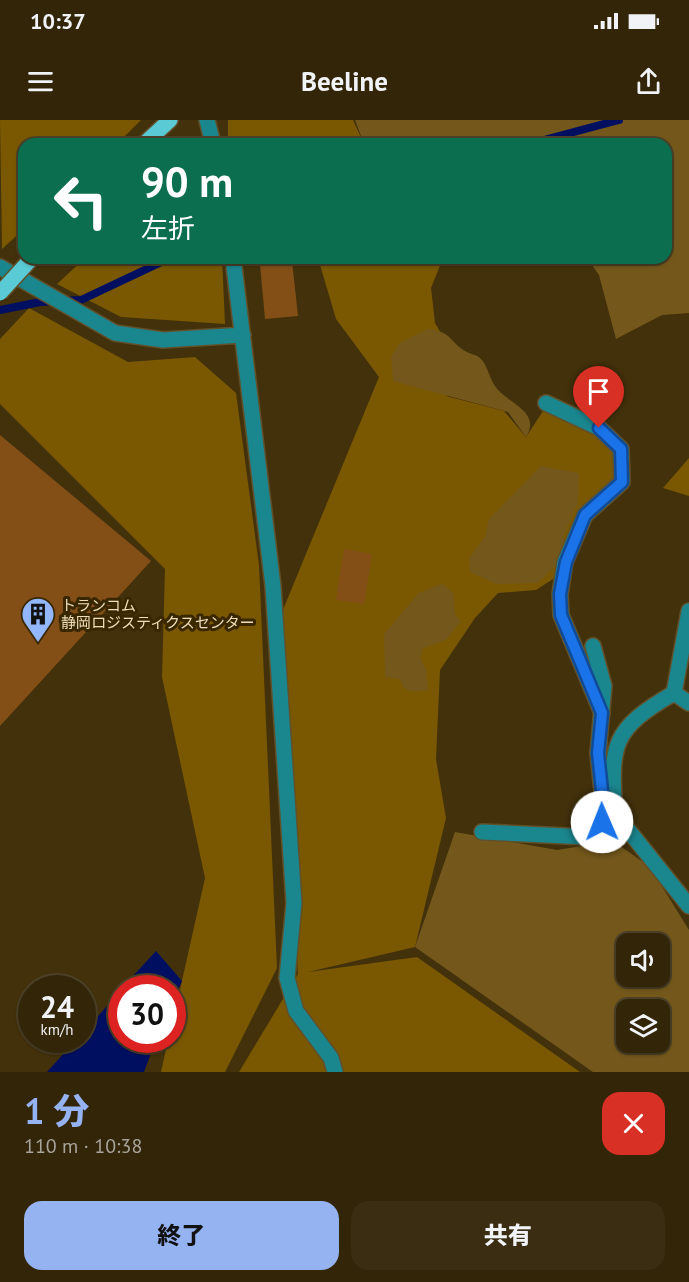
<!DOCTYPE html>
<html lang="ja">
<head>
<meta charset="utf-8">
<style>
  :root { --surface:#322508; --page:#3a2d12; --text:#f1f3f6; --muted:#a8a59c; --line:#4d4229; --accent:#95b2f1 }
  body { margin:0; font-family:"PT Sans","Noto Sans JP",sans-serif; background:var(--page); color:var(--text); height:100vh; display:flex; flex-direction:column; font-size:22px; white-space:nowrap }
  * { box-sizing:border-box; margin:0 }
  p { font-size:20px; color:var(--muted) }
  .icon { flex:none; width:33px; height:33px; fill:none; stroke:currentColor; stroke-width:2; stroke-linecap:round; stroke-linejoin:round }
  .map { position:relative; height:952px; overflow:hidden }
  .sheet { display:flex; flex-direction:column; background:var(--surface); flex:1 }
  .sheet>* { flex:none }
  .guide { position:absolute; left:18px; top:18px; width:654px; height:126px; border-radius:18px; box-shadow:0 2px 4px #0004,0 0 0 2px var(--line); background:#0b6e4f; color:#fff; overflow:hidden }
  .controls { position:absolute; left:616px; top:813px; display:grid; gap:12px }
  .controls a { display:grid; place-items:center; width:54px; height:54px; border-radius:12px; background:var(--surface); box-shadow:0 2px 4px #0004,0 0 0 2px var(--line); font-size:30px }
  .speed { position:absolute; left:18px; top:855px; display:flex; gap:12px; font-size:30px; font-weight:700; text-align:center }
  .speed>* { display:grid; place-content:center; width:78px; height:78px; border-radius:50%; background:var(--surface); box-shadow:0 2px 4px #0004,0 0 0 2px var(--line); line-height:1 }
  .speed small { font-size:15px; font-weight:400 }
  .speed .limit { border:9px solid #d22; background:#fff; color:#111 }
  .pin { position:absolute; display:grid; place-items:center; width:51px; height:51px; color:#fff; margin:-62px -26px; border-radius:50% 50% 50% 0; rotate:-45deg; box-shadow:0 0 6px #0007 }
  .pin .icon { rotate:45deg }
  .me { position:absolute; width:66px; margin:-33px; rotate:359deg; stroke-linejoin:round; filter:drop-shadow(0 0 4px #0008) }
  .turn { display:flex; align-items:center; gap:21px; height:126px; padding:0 24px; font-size:27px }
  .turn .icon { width:78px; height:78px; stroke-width:2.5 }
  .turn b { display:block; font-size:42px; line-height:51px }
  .round { display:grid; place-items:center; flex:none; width:63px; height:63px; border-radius:18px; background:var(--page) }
  .headline { display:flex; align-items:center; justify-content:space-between; height:102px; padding:0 24px }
  h1 { font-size:36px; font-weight:800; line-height:45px; color:var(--accent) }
  .cta { display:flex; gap:12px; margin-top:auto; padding:12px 24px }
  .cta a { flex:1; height:69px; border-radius:18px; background:var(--accent); color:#111; font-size:24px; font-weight:800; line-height:69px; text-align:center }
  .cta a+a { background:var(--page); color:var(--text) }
  .status { display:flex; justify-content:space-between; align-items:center; height:42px; padding:0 30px; background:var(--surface); direction:ltr }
  .status svg { height:16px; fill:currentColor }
  header { display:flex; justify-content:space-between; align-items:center; height:78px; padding:0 24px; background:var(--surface); font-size:27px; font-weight:800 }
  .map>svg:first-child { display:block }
  .green { fill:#795801 }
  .forest { fill:#74581b; fill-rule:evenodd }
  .water { fill:#000f60 }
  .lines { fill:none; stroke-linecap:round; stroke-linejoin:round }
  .stream { stroke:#000f60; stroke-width:8 }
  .building { fill:#834f16 }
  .minor-casing { stroke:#62502b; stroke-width:18 }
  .major-casing { stroke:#62502b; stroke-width:18 }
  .minor { stroke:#1a868e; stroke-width:15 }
  .major { stroke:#5acad4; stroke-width:15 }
  .major-bridge-casing { stroke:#62502b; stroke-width:18; stroke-linecap:butt }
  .major-bridge { stroke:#5acad4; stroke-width:15 }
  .route-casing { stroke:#114b97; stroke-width:15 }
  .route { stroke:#1a73e8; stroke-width:10 }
  .labels { text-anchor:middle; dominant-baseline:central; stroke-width:6; stroke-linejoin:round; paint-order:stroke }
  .poi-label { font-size:15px; fill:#efdcbb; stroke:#392700; text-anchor:start }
</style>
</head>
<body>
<div class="status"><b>10:37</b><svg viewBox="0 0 49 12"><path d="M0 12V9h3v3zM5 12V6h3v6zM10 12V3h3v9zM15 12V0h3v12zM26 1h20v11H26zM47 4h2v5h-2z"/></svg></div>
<header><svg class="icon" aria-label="menu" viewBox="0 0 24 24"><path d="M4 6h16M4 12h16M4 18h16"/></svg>Beeline<svg class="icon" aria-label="share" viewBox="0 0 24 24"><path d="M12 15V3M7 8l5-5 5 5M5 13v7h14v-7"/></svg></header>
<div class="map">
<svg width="689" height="952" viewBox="0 0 689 952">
  <rect width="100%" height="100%" fill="#43310b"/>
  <!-- green -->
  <path class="green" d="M0,0H141L117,24H24V109L2,129Z
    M228,0H353L364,24H228Z
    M85,138H222L225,204L121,197L57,164Z
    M318,138H443L431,168L435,203L472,267L446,276L504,291L526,317L543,291L599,308L621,329L623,357L582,404L564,452L536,470L498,473L475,498L440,550L436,639L446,698L415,827L308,852L417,837L580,952H239L298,854L275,509L379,257L336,199Z
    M29,188L128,242L195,237L236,273L259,445L277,848L225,952H161L168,920H172L173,901L205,758L162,557L165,449L0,284V219Z
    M689,338V376L663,368Z"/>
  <!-- forest -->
  <path class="forest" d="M355,0H689V193L662,195L616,219L599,155L587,138H666V24H364Z
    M428,209C454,212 448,222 467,232C470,234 477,235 480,238C488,245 490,262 498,270C511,284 541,293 526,317L508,292L393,261L391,236L401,222Z
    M541,346L579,353L578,382L563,417L570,431L538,463L497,464L470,452L469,438L485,417L489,399Z
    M442,464L453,473L455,494L461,501L446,520L423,528L420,538L426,550L428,570C414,572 405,575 400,559L385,557L384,514L419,473Z
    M455,712L557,730L613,721L650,747L689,810V952H593L415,827ZM627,824H660V856H627ZM627,890H660V922H627Z"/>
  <!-- water -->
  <path class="water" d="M156,831L182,861L173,882L172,868H122Z
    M122,869V920H156L144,952H47L76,920H82L83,913Z"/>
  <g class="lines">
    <!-- stream -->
    <path class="stream" d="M529,24L619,0
      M0,190L40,182L81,180L170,138"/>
  </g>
  <!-- building -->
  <path class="building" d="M292,141L298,196L265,199L260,144Z
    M0,315L151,441L0,606Z
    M344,429L372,434L364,484L336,480Z"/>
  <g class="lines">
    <defs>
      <path id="minor" d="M207,0L213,24
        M233,138L273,466L294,783L287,858L296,891L331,938L335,952
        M0,147L115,213L163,220L243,215
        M546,283L599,308L621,329L622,362L585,395L565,442L560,474L561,495L602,593
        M674,573L689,491
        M609,686L689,786
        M615,694C610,624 612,609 674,573L689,583
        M482,712L587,717L602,702L603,680L598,633L604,566L593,526"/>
      <path id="major" d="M144,24L170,0"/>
    </defs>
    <!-- minor casing -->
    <use href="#minor" class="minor-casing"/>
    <!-- major casing -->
    <use href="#major" class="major-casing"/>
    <!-- minor -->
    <use href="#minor" class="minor"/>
    <!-- major -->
    <use href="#major" class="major"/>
    <defs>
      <path id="major-bridge" d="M0,173L32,138"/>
    </defs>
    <!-- major-bridge casing -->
    <use href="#major-bridge" class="major-bridge-casing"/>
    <!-- major-bridge -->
    <use href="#major-bridge" class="major-bridge"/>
  </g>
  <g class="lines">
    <defs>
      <path id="route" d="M599,308L621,329L622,362L585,395L566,442L560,474L561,495L602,593L598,633L603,680L602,702"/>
    </defs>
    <!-- route casing -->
    <use href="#route" class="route-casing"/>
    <!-- route -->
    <use href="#route" class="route"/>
  </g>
  <!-- icons -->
  <defs>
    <symbol id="building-pin" viewBox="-11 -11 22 30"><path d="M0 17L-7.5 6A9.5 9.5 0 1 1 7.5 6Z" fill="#92b7fd" stroke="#392700"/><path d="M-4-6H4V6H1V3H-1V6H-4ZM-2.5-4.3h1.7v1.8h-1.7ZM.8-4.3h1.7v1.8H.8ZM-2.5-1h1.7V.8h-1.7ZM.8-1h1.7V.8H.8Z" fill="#111"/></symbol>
  </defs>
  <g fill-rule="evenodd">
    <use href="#building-pin" x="19" y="475" width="38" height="52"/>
  </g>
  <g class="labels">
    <!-- poi labels -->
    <g class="poi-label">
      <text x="61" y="485">トランコム<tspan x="61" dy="17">静岡ロジスティクスセンター</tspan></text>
    </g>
  </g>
</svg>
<div class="controls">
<a><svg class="icon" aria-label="sound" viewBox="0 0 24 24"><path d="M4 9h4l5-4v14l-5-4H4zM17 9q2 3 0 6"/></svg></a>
<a><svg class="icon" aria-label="layers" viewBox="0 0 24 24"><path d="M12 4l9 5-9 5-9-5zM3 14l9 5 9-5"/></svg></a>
</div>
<div class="speed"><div>24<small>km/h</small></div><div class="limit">30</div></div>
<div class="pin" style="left:599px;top:308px;background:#d93025"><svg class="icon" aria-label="arrive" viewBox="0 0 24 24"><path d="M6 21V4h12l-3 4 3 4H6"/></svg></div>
<svg class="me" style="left:602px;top:702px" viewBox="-20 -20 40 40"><circle r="19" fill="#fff"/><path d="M0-13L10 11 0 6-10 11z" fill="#1a73e8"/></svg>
<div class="guide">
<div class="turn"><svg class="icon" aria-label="left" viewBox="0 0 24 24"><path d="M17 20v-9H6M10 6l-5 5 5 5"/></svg><div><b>90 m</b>左折</div></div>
</div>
</div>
<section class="sheet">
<div class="headline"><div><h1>1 分</h1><p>110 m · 10:38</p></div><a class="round" style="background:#d93025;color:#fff"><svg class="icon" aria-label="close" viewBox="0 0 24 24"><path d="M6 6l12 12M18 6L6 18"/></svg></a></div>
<div class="cta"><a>終了</a><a>共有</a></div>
</section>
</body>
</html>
